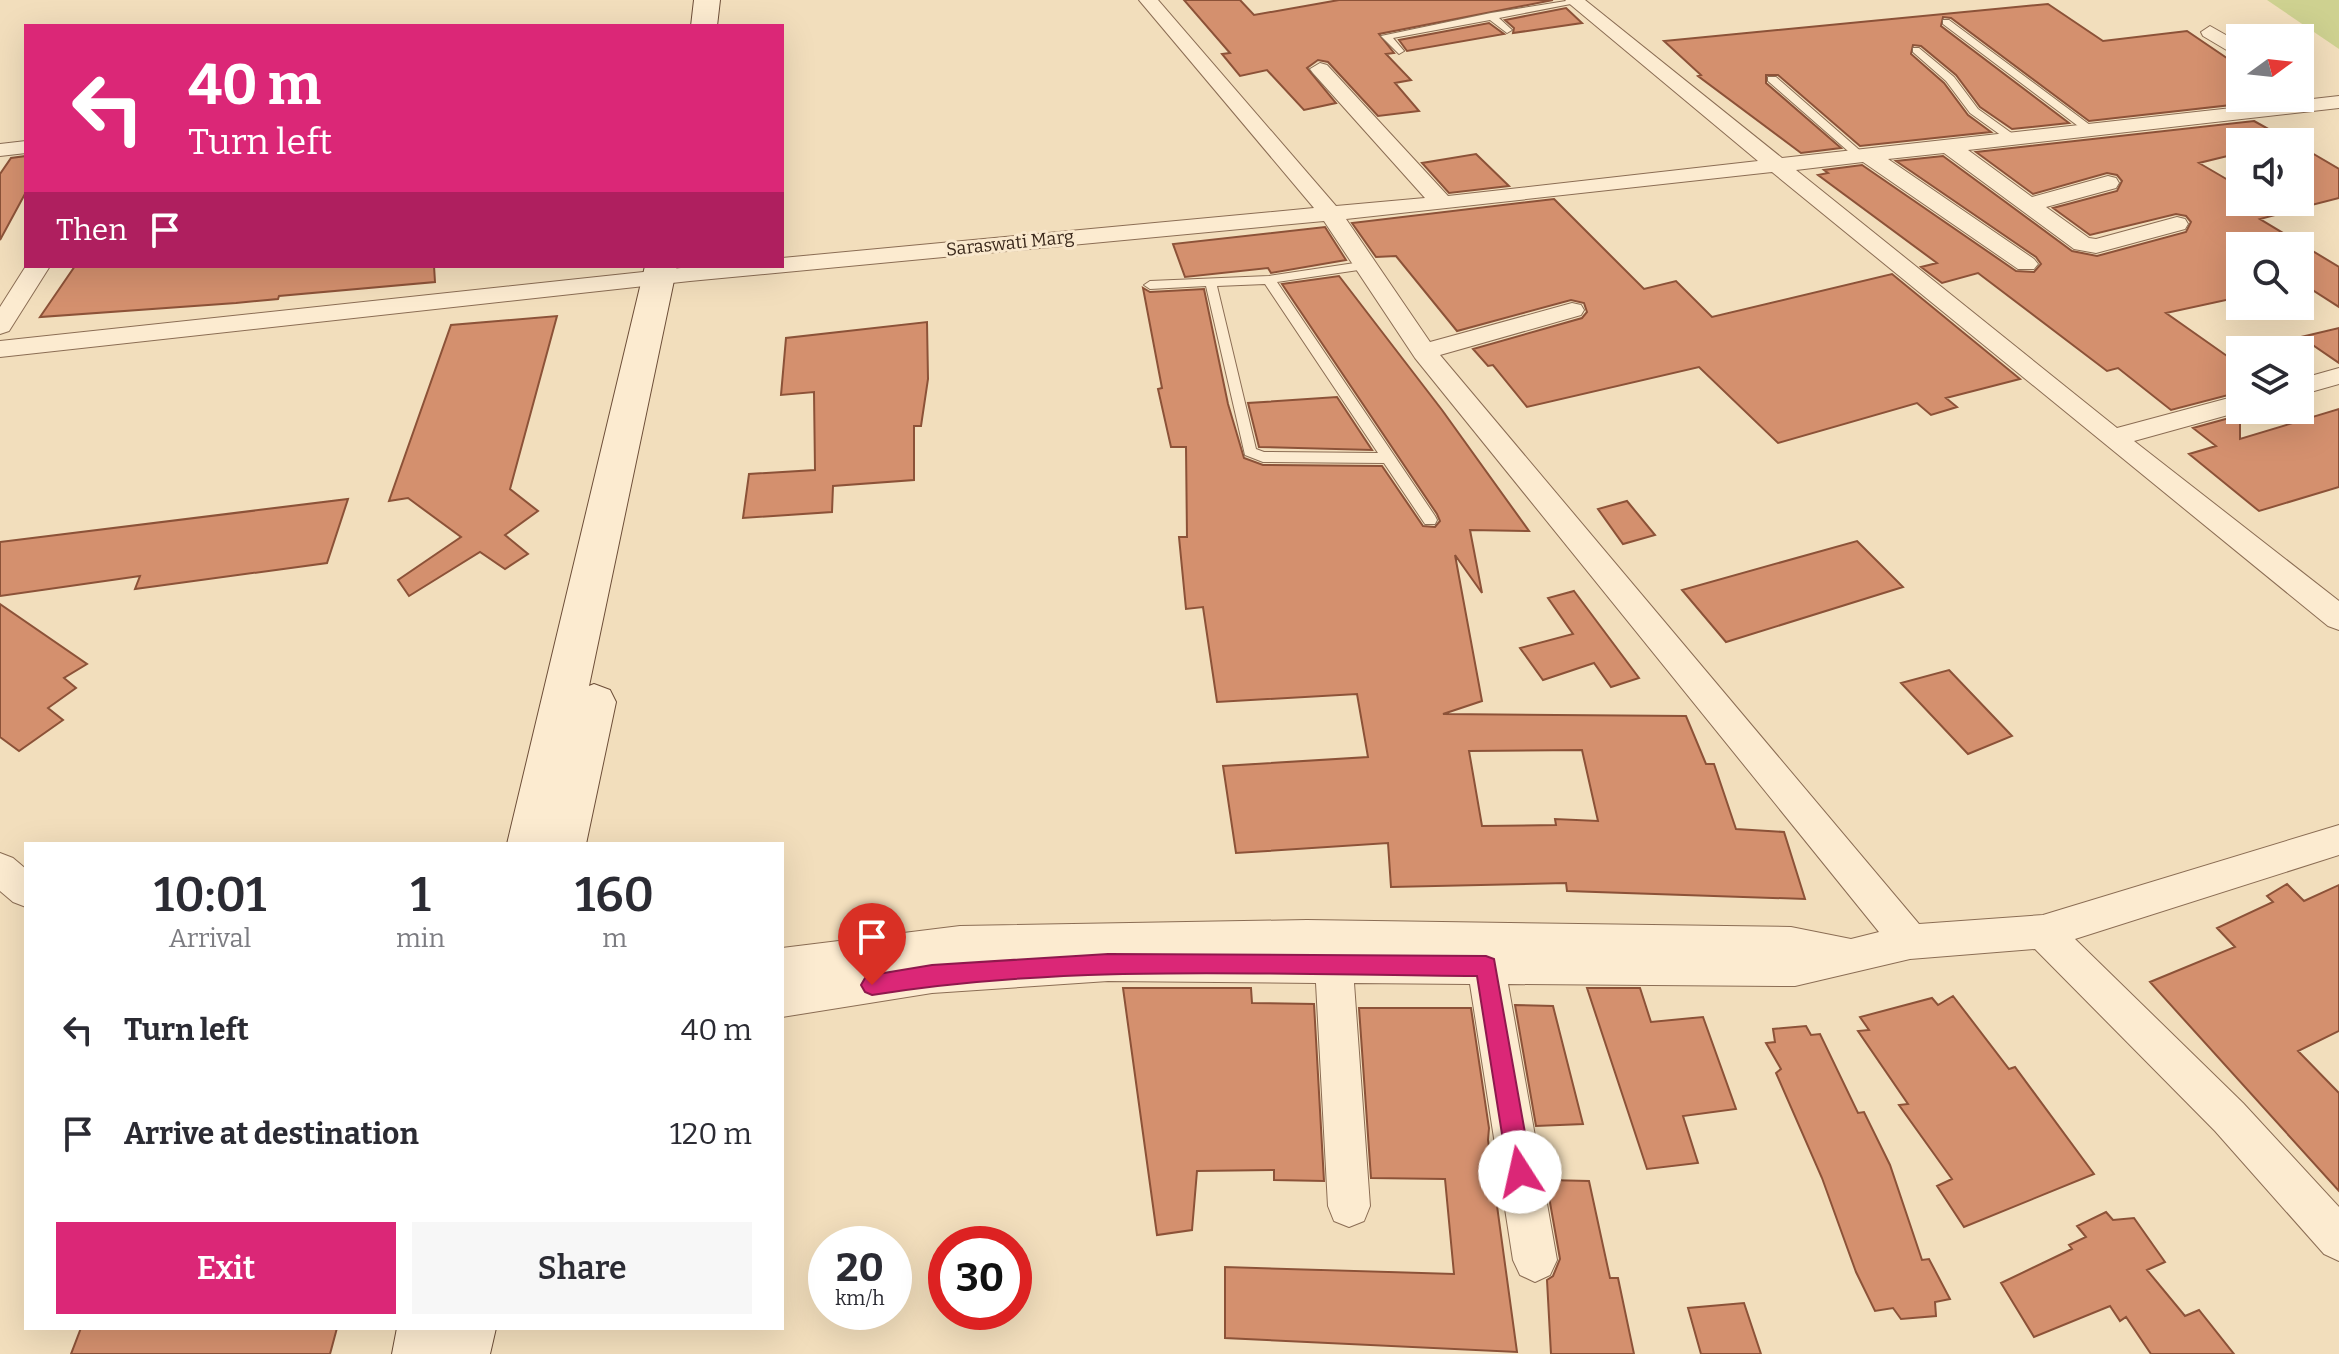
<!DOCTYPE html>
<html lang="en">
<head>
<meta charset="utf-8">
<style>
  :root { --surface:#fff; --page:#f7f7f7; --text:#2b2b33; --muted:#7c7c81; --accent:#db2777 }
  body { margin:0; font-family:Bitter,serif; background:var(--page); color:var(--text); height:100vh; display:flex; flex-direction:column; font-size:30px; white-space:nowrap }
  * { box-sizing:border-box; margin:0 }
  p { font-size:26px; color:var(--muted) }
  .icon { flex:none; width:44px; height:44px; fill:none; stroke:currentColor; stroke-width:2; stroke-linecap:round; stroke-linejoin:round }
  .map { position:relative; flex:1; overflow:hidden }
  .details { position:absolute; left:24px; top:842px; width:760px; height:488px; display:flex; flex-direction:column; background:var(--surface); border-radius:0px; box-shadow:0 8px 32px #0002 }
  .details>* { flex:none }
  .top-card { position:absolute; left:24px; top:24px; width:760px; height:244px; border-radius:0px; box-shadow:0 8px 32px #0002; background:#db2777; color:#fff; overflow:hidden }
  .needle { width:52px; rotate:75deg }
  .tools { position:absolute; left:2226px; top:24px; display:grid; gap:16px }
  .tools a { display:grid; place-items:center; width:88px; height:88px; border-radius:0px; background:var(--surface); box-shadow:0 8px 32px #0002; font-size:40px }
  .speed { position:absolute; left:808px; top:1226px; display:flex; gap:16px; font-size:40px; font-weight:700; text-align:center }
  .speed>* { display:grid; place-content:center; width:104px; height:104px; border-radius:50%; background:var(--surface); box-shadow:0 8px 32px #0002; line-height:1 }
  .speed small { font-size:20px; font-weight:400 }
  .speed .limit { border:12px solid #d22; background:#fff; color:#111 }
  .pin { position:absolute; display:grid; place-items:center; width:68px; height:68px; color:#fff; margin:-82px -34px; border-radius:50% 50% 50% 0; rotate:-45deg; box-shadow:0 0 8px #0007 }
  .pin .icon { rotate:45deg }
  .me { position:absolute; width:88px; margin:-44px; rotate:350deg; stroke-linejoin:round; filter:drop-shadow(0 0 6px #0008) }
  .turn { display:flex; align-items:center; gap:28px; height:168px; padding:0 32px; font-size:36px }
  .turn .icon { width:104px; height:104px; stroke-width:2.5 }
  .turn b { display:block; font-size:56px; line-height:68px }
  .then { display:flex; align-items:center; height:76px; padding:0 32px; background:#0003; gap:16px; font-size:30px }
  .eta { display:flex; justify-content:space-evenly; align-items:center; height:136px; text-align:center }
  .eta b { font-size:48px; font-weight:600; line-height:56px }
  .cta { display:flex; gap:16px; margin-top:auto; padding:16px 32px }
  .cta a { flex:1; height:92px; border-radius:0px; background:var(--accent); color:#fff; font-size:32px; font-weight:600; line-height:92px; text-align:center }
  .cta a+a { background:var(--page); color:var(--text) }
  ul { padding:0; list-style:none }
  li { display:flex; align-items:center; gap:24px; height:104px; padding:0 32px }
  li div { flex:1 }
  li b { display:block; font-size:30px }
  li em { font-style:normal }
  .map>svg:first-child { display:block }
  .green { fill:#ced190 }
  .building { fill:#d4906e; stroke:#8c5238; stroke-width:2; fill-rule:evenodd }
  .lines { fill:none; stroke-linecap:round; stroke-linejoin:round }
  .service-casing { stroke:#8b6d54; stroke-width:2 }
  .minor-casing { stroke:#8b6d54; stroke-width:2 }
  .secondary-casing { stroke:#6d4e38; stroke-width:2 }
  .service { fill:#fcebd0; fill-rule:evenodd }
  .minor { fill:#fcebd0; fill-rule:evenodd }
  .secondary { fill:#fcebd0; fill-rule:evenodd }
  .route { fill:#db2777; stroke:#8e194d; stroke-width:2 }
  .labels { text-anchor:middle; dominant-baseline:central; stroke-width:6; stroke-linejoin:round; paint-order:stroke }
  .far-street-label { font-size:18px; fill:#39271a; stroke:#f9e8cd }
</style>
</head>
<body>
<div class="map">
<svg width="2339" height="1354" viewBox="0 0 2339 1354">
  <rect width="100%" height="100%" fill="#f2debc"/>
  <!-- green -->
  <path class="green" d="M2267,0H2339V49Z"/>
  <!-- building -->
  <path class="building" d="M1184,0H1240L1254,15L1339,0H1553L1379,34L1394,53L1386,54L1411,80L1395,83L1419,111L1378,116L1328,62L1318,60L1307,68L1336,103L1304,110L1267,70L1240,76L1222,54L1230,53Z
    M2048,4L2103,41L2187,31L2240,67V104L2089,121L1951,18L1943,17L1941,26L2069,123L2012,129L1980,107L1956,75L1921,46L1913,45L1911,54L1944,83L1968,115L1991,132L1860,146L1778,75H1766V83L1841,148L1801,153L1698,76L1701,75L1664,41Z
    M1566,8L1582,23L1513,33L1514,28L1505,20Z
    M1489,23L1504,34L1407,51L1399,40Z
    M2254,121L2292,142H2240V153L2199,163L2240,187V202H2292L2294,210L2260,219L2339,267V307L2300,282V246H2240V297L2166,313L2227,356L2240,352V392L2171,410L2118,368L2107,371L1978,273L1942,283L1921,267L1937,263L1818,175L1828,173L1824,170L1862,165L2016,271L2034,272L2041,264L2036,257L1896,161L1943,156L2072,251L2097,256L2186,232L2191,222L2186,216L2176,214L2090,235L2053,208L2117,191L2122,181L2117,175L2107,173L2033,194L1976,152Z
    M2300,146L2339,169V198L2300,208Z
    M1476,154L1509,186L1449,193L1422,163Z
    M26,156V192L0,240V174L11,158Z
    M1554,199L1644,289L1676,281L1712,317L1892,274L2020,379L1946,398L1957,407L1931,415L1917,403L1778,443L1699,367L1527,407L1493,365L1488,366L1473,349L1582,318L1587,312L1584,303L1571,300L1457,331L1396,256L1376,257L1352,223Z
    M1325,227L1346,260L1271,273L1268,268L1185,277L1173,244Z
    M75,266H434L435,282L279,296L278,299L236,303L40,317Z
    M1339,276L1442,410L1529,531L1470,530L1482,593L1455,555L1482,701L1443,714L1686,716L1706,764H1714L1736,829L1784,832L1805,899L1567,891L1566,883L1391,887L1388,843L1236,853L1223,766L1368,757L1357,694L1217,702L1203,607L1186,609L1179,537H1187L1186,447H1171L1158,389L1162,388L1143,288L1150,292L1204,289L1228,404L1244,458L1263,465L1382,466L1423,526L1435,527L1440,521L1437,514L1282,284ZM1582,750L1598,821L1555,819L1556,825L1482,826L1469,751Z
    M557,316L510,489L538,511L505,535L528,554L505,569L480,552L409,596L398,580L461,537L408,498L389,501L451,325Z
    M927,322L928,379L921,426H914V480L833,486L832,512L743,518L749,474L815,470L814,392L781,395L786,338Z
    M2339,328V363L2301,337Z
    M1337,397L1372,450L1259,447L1248,403Z
    M2339,409V487L2259,511L2189,454L2216,446L2193,428L2240,415V439Z
    M348,499L327,563L135,589L140,576L0,596V542Z
    M1627,501L1655,535L1623,544L1598,509Z
    M1857,541L1903,587L1726,642L1682,590Z
    M1574,591L1639,678L1611,687L1594,663L1543,680L1520,648L1573,634L1548,598Z
    M0,604L87,664L64,678L76,688L48,708L63,720L19,751L0,737Z
    M1949,670L2012,736L1968,754L1901,683Z
    M2287,884L2304,901L2339,885V1031L2298,1051L2339,1093V1191L2150,982L2235,947L2217,928L2273,902L2267,896Z
    M1123,988H1251L1252,1003L1314,1004L1324,1181L1274,1180V1170L1197,1171L1192,1230L1157,1235Z
    M1587,988H1640L1651,1022L1703,1017L1736,1109L1683,1116L1698,1163L1647,1169Z
    M1953,996L2009,1069L2015,1067L2094,1174L1964,1227L1937,1186L1952,1179L1899,1105L1908,1104L1858,1031L1869,1030L1860,1017L1932,998L1938,1005Z
    M1515,1005L1553,1006L1583,1124L1536,1126Z
    M1359,1008H1471L1489,1128L1488,1140L1517,1352L1225,1338V1267L1454,1274L1445,1179L1371,1178Z
    M1806,1026L1811,1035L1820,1034L1858,1113L1864,1112L1890,1165L1922,1260L1929,1259L1950,1299L1935,1302L1936,1316L1901,1319L1893,1308L1875,1311L1856,1272L1822,1178L1776,1073L1781,1069L1766,1043L1775,1042L1773,1029Z
    M1546,1180L1589,1181L1610,1278H1618L1634,1354H1551L1547,1280L1553,1276L1560,1259Z
    M2106,1212L2113,1220L2134,1218L2165,1262L2147,1270L2185,1316L2199,1310L2234,1354H2151L2126,1317L2120,1321L2110,1306L2034,1337L2001,1283L2072,1249L2069,1245L2086,1237L2077,1226Z
    M1744,1303L1761,1354H1701L1688,1308Z
    M81,1328H337L330,1354H71Z"/>
  <g class="lines">
    <defs>
      <path id="service" d="M1572,0L1581,2L1499,18L1512,30L1507,33L1490,20L1393,38L1404,51L1399,54L1381,36L1491,13Z
        M1943,20H1949L2094,128V132H2086L1943,24Z
        M1913,48H1919L1954,77L1978,109L2017,137V141H2009L1970,113L1946,81L1913,52Z
        M1768,77H1776L1864,154V158H1856L1768,81Z
        M1368,261L1372,262V268L1277,282L1435,516L1437,520L1435,524H1425L1384,463L1263,462L1245,455L1206,286L1150,289L1144,285L1150,281L1269,276ZM1265,284L1378,453L1264,452L1256,449L1217,286Z"/>
      <path id="minor" d="M1139,0H1158L1336,206L1425,198L1313,73L1310,69L1320,63L1327,65L1448,196L1758,161L1565,0H1585L1782,158L2339,96V108L1968,150L2032,197L2108,176L2116,178L2119,183L2116,188L2046,207L2089,238L2096,239L2177,217L2185,219L2188,224L2185,229L2096,253L2074,249L1944,153L1888,159L2034,259L2038,264L2034,269H2018L1863,162L1796,170L2117,428L2240,395V410H2246L2134,441L2339,601V630L2328,626L1772,172L1346,219L1430,342L1572,303L1581,305L1584,310L1581,315L1440,355L1919,924L2043,915L2339,825V855L2075,939L2243,1103L2339,1207V1261L2324,1254L2215,1131L2035,949L1910,959L1795,986L1508,984L1557,1260L1550,1275L1535,1282L1520,1275L1513,1260L1470,984L1354,983L1370,1206L1364,1221L1349,1227L1334,1221L1328,1206L1316,983L1108,981L932,993L782,1017V948L960,926L1307,920L1791,927L1851,939L1879,932L1415,358L1324,221L690,281L0,357V341L690,267L782,266V258L1314,208Z
        M2210,26L2240,43V58L2203,36L2201,32Z
        M26,141V153L0,156V144Z
        M26,266H50L9,331L0,334V307Z
        M2339,368V384L2300,395V379Z
        M0,853L13,858L26,869V907L13,902L0,891Z"/>
      <path id="secondary" d="M694,0H720L717,26H691Z
        M645,266H677L589,686L594,684L610,690L616,702L586,844H507Z
        M397,1328H496L490,1354H392Z"/>
    </defs>
    <!-- service casing -->
    <use href="#service" class="service-casing"/>
    <!-- minor casing -->
    <use href="#minor" class="minor-casing"/>
    <!-- secondary casing -->
    <use href="#secondary" class="secondary-casing"/>
    <!-- service -->
    <use href="#service" class="service"/>
    <!-- minor -->
    <use href="#minor" class="minor"/>
    <!-- secondary -->
    <use href="#secondary" class="secondary"/>
  </g>
  <!-- route -->
  <path class="route" d="M1108,954L1486,956L1494,959L1532,1172L1529,1180L1520,1184L1512,1180L1508,1172L1477,976C1276,975 1071,963 872,995L865,992L861,985L865,978L872,975L932,965Z"/>
  <g class="labels">
    <!-- far-street labels -->
    <g class="far-street-label">
      <text transform="translate(1010 243) rotate(-6)">Saraswati Marg</text>
    </g>
  </g>
</svg>
<div class="tools">
<a><svg class="needle" viewBox="-14 -14 28 28"><path d="M0-13l5 13h-10z" fill="#e53935"/><path d="M0 13l5-13h-10z" fill="#7c7c81"/></svg></a>
<a><svg class="icon" aria-label="sound" viewBox="0 0 24 24"><path d="M4 9h4l5-4v14l-5-4H4zM17 9q2 3 0 6"/></svg></a>
<a><svg class="icon" aria-label="search" viewBox="0 0 24 24"><circle cx="10" cy="10" r="6"/><path d="M15 15l6 6"/></svg></a>
<a><svg class="icon" aria-label="layers" viewBox="0 0 24 24"><path d="M12 4l9 5-9 5-9-5zM3 14l9 5 9-5"/></svg></a>
</div>
<div class="speed"><div>20<small>km/h</small></div><div class="limit">30</div></div>
<div class="pin" style="left:872px;top:985px;background:#d93025"><svg class="icon" aria-label="arrive" viewBox="0 0 24 24"><path d="M6 21V4h12l-3 4 3 4H6"/></svg></div>
<svg class="me" style="left:1520px;top:1172px" viewBox="-20 -20 40 40"><circle r="19" fill="#fff"/><path d="M0-13L10 11 0 6-10 11z" fill="#db2777"/></svg>
<div class="top-card">
<div class="turn"><svg class="icon" aria-label="left" viewBox="0 0 24 24"><path d="M17 20v-9H6M10 6l-5 5 5 5"/></svg><div><b>40 m</b>Turn left</div></div>
<div class="then">Then<svg class="icon" aria-label="arrive" viewBox="0 0 24 24"><path d="M6 21V4h12l-3 4 3 4H6"/></svg></div>
</div>
<section class="details">
<div class="eta">
<div><b>10:01</b><p>Arrival</p></div>
<div><b>1</b><p>min</p></div>
<div><b>160</b><p>m</p></div>
</div>
<ul>
<li><svg class="icon" aria-label="left" viewBox="0 0 24 24"><path d="M17 20v-9H6M10 6l-5 5 5 5"/></svg><div><b>Turn left</b></div><em>40 m</em></li>
<li><svg class="icon" aria-label="arrive" viewBox="0 0 24 24"><path d="M6 21V4h12l-3 4 3 4H6"/></svg><div><b>Arrive at destination</b></div><em>120 m</em></li>
</ul>
<div class="cta"><a>Exit</a><a>Share</a></div>
</section>
</div>
</body>
</html>
